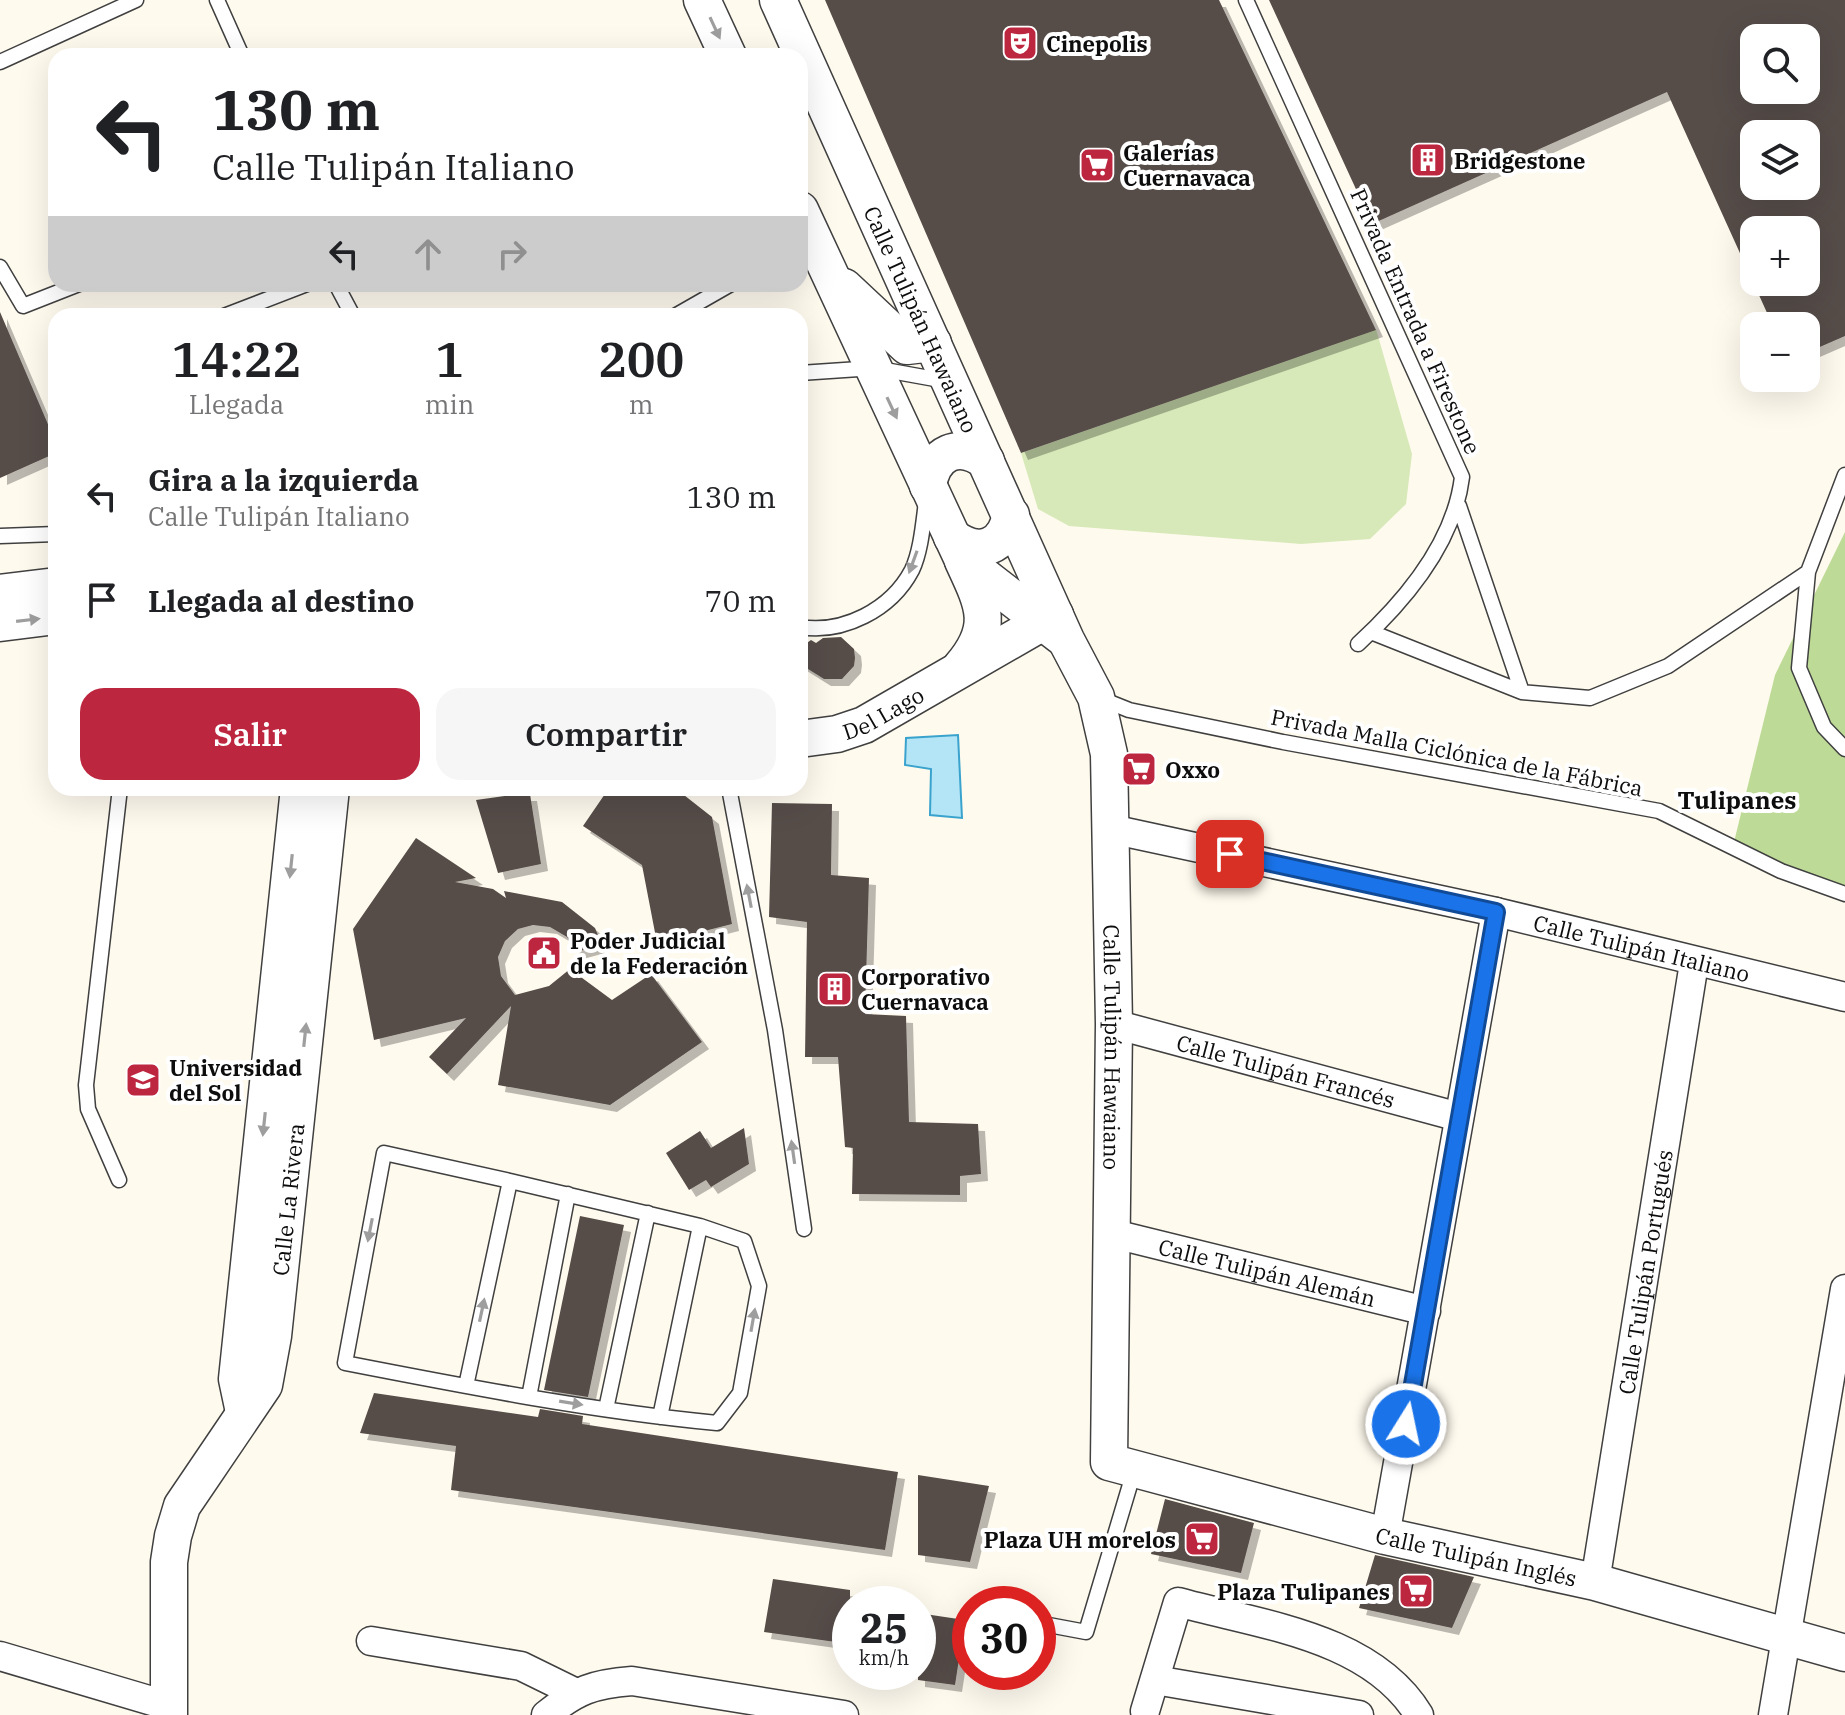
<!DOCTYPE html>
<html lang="es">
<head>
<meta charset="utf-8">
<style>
  :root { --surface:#fff; --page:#f6f6f6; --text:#202124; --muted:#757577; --accent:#bd263f }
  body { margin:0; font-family:"IBM Plex Serif",serif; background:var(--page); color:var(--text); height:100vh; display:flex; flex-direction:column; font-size:30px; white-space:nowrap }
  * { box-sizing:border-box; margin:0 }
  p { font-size:26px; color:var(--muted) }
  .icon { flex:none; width:44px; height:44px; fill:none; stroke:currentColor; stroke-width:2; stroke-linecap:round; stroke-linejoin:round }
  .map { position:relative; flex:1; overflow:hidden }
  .sheet { position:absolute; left:48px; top:308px; width:760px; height:488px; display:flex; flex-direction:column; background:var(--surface); border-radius:24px; box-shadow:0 8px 32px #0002 }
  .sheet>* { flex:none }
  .hud { position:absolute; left:48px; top:48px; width:760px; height:244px; border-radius:24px; box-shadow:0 8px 32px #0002; background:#fff; color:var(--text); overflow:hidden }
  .fabs { position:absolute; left:1740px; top:24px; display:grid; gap:16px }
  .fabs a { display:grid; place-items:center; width:80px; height:80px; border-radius:16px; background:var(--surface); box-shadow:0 8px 32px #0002; font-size:40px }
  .speed { position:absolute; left:832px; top:1586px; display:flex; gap:16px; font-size:40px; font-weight:700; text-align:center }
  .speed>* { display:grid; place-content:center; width:104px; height:104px; border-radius:50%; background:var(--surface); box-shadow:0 8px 32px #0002; line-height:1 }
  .speed small { font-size:20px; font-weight:400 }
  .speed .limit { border:12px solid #d22; background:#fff; color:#111 }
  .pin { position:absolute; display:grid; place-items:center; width:68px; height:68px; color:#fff; margin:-34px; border-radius:16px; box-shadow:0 4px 12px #0006 }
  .me { position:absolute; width:88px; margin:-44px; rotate:10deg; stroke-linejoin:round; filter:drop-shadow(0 0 6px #0008) }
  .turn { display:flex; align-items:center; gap:28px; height:168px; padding:0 32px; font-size:36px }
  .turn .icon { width:104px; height:104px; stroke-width:2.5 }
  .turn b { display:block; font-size:56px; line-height:68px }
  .lanes { display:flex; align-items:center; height:76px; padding:0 32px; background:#0003; justify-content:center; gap:40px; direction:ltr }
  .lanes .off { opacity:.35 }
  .eta { display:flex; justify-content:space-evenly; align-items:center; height:136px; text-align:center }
  .eta b { font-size:48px; font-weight:600; line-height:56px }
  .primary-button { display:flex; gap:16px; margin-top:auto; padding:16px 32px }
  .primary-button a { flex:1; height:92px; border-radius:24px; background:var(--accent); color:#fff; font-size:32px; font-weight:600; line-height:92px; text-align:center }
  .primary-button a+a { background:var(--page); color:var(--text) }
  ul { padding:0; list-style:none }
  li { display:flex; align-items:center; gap:24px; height:104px; padding:0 32px }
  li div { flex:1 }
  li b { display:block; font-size:30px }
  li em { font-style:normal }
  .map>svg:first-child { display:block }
  .green { fill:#d7e9b8 }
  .forest { fill:#bdda97 }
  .water { fill:#b3e5f6; stroke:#3aa3cd; stroke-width:2 }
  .building { fill:#564d4a; fill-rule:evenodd; filter:url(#shadow) }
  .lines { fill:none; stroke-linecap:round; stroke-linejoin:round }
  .service-casing { stroke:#404040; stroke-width:17 }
  .minor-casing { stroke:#404040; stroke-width:31 }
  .tertiary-casing { stroke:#404040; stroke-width:39 }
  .service { stroke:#fff; stroke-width:14 }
  .minor { stroke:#fff; stroke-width:28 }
  .tertiary { stroke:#fff; stroke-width:36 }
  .oneway { fill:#9e9e9e }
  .route-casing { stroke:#114b97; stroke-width:20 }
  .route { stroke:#1a73e8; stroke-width:14 }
  .labels { text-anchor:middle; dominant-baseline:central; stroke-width:8; stroke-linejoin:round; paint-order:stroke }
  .poi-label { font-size:22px; font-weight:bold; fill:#0d0d0d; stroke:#fff; text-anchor:start }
  .street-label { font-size:22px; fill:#0d0d0d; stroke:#fff }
  .neighbourhood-label { font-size:24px; font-weight:bold; fill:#0d0d0d; stroke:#fff }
</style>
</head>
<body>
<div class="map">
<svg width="1845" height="1715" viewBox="0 0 1845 1715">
  <defs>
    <filter id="shadow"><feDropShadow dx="7" dy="7" stdDeviation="0" flood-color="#0004"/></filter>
  </defs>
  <rect width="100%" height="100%" fill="#fffaee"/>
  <!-- green -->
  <path class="green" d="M1376,329L1412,454L1406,504L1370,539L1301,544L1069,526L1038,509L1021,453Z"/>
  <!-- forest -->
  <path class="forest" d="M1845,532V892L1734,842L1775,675Z"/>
  <!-- water -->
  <path class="water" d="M958,735L962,818L930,815L931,769L905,765L906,738Z"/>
  <!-- building -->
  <path class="building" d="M825,0H1219L1376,330L1021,453Z
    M1269,0H1845V336L1806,353V326H1773L1667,92L1372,224ZM1754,38H1806V90H1754ZM1754,134H1806V186H1754ZM1754,230H1806V282H1754Z
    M0,312L56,443V453L0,478Z
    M841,637L854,649L855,658L854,666L842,679H824L800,664V648L811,640L816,643L823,638Z
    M609,788H675L712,817L732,924L657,943L642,865L583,826Z
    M519,794H530L541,864L498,873L476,800Z
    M772,803L832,804L831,875L869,878L865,1014L906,1016L909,1122L978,1124L981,1174L960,1176V1195L852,1194L853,1148L845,1147L838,1057H805L807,922L769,917Z
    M416,838L476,878L455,882L493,889L506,898L504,891L562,902L595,928L602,945L576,952L567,937L550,927L533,925L518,929L505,941L498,957L501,976L515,995L549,986L570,969L612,1000L651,974L702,1042L610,1105L498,1085L511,1006L447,1074L429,1057L466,1018L374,1040L353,929Z
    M744,1128L749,1164L711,1187L706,1180L689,1190L666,1153L700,1131L711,1148Z
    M580,1216L624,1225L588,1397L544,1390Z
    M374,1393L538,1417L540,1409L583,1416L582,1424L898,1472L885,1550L451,1490L456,1446L360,1433Z
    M918,1475L989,1486L970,1562L918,1555Z
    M1165,1499L1254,1523L1241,1573L1151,1554Z
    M1375,1555L1474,1577L1452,1628L1359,1608Z
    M773,1579L850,1590V1644L764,1632Z
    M918,1613L965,1620L955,1685L918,1680Z"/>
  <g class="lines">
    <defs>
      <path id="service" d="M217,0L242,56
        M1246,0L1462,477C1454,543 1406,600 1358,644
        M0,62L136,0
        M0,267L23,306L79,284
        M336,284L353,316
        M224,316L307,284
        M675,316L731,284
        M800,373L874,368L946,381
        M1845,475L1808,572L1799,668L1824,727L1845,749
        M1459,506L1522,692L1590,698L1668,666L1808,572
        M0,536L56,534
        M800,627C843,634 891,610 912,570C921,551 923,524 926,502
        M1371,632L1522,692
        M1099,698L1129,710L1283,742L1659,811L1781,871L1845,894
        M729,788L775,1030L804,1229
        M119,1180L88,1109L86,1085L120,788
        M466,1386L510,1181L384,1153L345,1363C468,1387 592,1411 717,1423L740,1393L759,1286L744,1241L700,1226L510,1181
        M529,1397L568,1194
        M606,1409L648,1213
        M660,1417L700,1226
        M1038,1623L1086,1632L1135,1468"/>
      <g id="minor">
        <path id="s1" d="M1111,829L1496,912L1845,997"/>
        <path id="s2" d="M1114,1024L1459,1117"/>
        <path id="s3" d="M1110,1233L1426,1311"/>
        <path d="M1385,1536L1496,912"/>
        <path id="s4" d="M1595,1582L1694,963"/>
        <path d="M371,1641L521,1666L574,1692"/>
        <path d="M0,1656L169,1706"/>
        <path d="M1155,1680L1359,1715"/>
        <path d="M1145,1711L1178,1602C1260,1625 1371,1636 1419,1715"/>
        <path d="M546,1715C577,1690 593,1684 632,1681L844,1715"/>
        <path d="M1773,1715L1845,1289"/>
      </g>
      <g id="tertiary">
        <path d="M702,0L728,56"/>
        <path id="s5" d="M778,0L1066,640L1096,697L1109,754L1114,1024L1109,1462L1385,1536L1595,1582L1845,1653"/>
        <path d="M800,210L963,560L1061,636"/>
        <path d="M844,287L907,346L933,343"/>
        <path d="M928,486C933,452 959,441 986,461"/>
        <path d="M952,537C979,557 1004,548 1011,515"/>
        <path d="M0,593L56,586"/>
        <path d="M0,623L56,616"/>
        <path d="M961,667C995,627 984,606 963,561"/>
        <path id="s6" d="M800,739L837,734L864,725L1055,615"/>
        <path d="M244,1412L237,1379L299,788"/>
        <path id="s7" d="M169,1715V1562L173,1536L182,1506L264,1385L273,1336L331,788"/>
      </g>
    </defs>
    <!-- service casing -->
    <use href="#service" class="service-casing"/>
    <!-- minor casing -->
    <use href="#minor" class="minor-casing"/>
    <!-- tertiary casing -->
    <use href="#tertiary" class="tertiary-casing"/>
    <!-- service -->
    <use href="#service" class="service"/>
    <!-- minor -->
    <use href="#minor" class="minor"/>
    <!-- tertiary -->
    <use href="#tertiary" class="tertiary"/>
  </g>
  <!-- one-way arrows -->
  <defs><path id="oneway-solid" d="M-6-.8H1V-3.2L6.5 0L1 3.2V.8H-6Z" transform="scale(2)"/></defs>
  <g class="oneway">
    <use href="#oneway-solid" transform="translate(715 28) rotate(65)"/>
    <use href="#oneway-solid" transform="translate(892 408) rotate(65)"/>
    <use href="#oneway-solid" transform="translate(913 562) rotate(110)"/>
    <use href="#oneway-solid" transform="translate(28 620) rotate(-7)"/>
    <use href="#oneway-solid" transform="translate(291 866) rotate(96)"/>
    <use href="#oneway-solid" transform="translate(749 896) rotate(-101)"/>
    <use href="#oneway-solid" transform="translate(305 1035) rotate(-84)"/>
    <use href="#oneway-solid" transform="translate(264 1124) rotate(96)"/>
    <use href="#oneway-solid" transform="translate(793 1152) rotate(-98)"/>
    <use href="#oneway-solid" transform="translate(370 1230) rotate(101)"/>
    <use href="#oneway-solid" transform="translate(482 1310) rotate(-78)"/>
    <use href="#oneway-solid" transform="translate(753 1320) rotate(-80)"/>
    <use href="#oneway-solid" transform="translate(571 1403) rotate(9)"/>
  </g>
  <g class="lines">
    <defs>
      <path id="route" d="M1230,854L1496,912L1406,1424"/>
    </defs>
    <!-- route casing -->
    <use href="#route" class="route-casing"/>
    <!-- route -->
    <use href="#route" class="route"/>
  </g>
  <!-- icons -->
  <defs>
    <symbol id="theatre-square" viewBox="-11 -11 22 22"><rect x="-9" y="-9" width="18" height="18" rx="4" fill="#bd263f" stroke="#fff"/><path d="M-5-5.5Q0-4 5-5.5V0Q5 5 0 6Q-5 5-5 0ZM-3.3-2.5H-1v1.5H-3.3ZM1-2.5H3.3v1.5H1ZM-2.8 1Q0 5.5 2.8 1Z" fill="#fff"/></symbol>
    <symbol id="building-square" viewBox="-11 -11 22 22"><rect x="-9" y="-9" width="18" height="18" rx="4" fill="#bd263f" stroke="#fff"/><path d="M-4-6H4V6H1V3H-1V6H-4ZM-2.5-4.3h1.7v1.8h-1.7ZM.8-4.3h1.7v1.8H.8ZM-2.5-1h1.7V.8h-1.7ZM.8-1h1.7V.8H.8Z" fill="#fff"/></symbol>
    <symbol id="supermarket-square" viewBox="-11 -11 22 22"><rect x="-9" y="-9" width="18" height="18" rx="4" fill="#bd263f" stroke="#fff"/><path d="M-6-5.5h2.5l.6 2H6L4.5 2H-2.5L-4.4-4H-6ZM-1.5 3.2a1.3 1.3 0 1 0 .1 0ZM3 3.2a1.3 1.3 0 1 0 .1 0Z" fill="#fff"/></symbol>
    <symbol id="civic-square" viewBox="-11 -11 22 22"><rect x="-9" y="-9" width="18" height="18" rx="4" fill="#bd263f" stroke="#fff"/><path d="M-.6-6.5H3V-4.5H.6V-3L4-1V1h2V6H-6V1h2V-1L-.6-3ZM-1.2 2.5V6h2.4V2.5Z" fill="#fff"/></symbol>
    <symbol id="university-square" viewBox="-11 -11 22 22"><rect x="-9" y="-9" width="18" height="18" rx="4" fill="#bd263f" stroke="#fff"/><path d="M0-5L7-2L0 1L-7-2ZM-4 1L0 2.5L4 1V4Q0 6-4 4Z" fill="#fff"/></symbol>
  </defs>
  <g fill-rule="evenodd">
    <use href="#theatre-square" x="1000" y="23" width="40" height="40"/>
    <use href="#building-square" x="1408" y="140" width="40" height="40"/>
    <use href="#supermarket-square" x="1077" y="145" width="40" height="40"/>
    <use href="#supermarket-square" x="1119" y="749" width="40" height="40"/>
    <use href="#civic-square" x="524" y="933" width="40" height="40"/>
    <use href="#building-square" x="815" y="969" width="40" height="40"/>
    <use href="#university-square" x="123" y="1060" width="40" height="40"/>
    <use href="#supermarket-square" x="1182" y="1519" width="40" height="40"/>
    <use href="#supermarket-square" x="1396" y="1571" width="40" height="40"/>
  </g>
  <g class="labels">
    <!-- poi labels -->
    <g class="poi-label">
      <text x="1046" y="43">Cinepolis</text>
      <text x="1123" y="152">Galerías<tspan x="1123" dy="25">Cuernavaca</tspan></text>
      <text x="1454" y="160">Bridgestone</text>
      <text x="1165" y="769">Oxxo</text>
      <text x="570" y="940">Poder Judicial<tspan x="570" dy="25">de la Federación</tspan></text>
      <text x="861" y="976">Corporativo<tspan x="861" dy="25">Cuernavaca</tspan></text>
      <text x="169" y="1067">Universidad<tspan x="169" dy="25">del Sol</tspan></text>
      <text x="1176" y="1539" text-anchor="end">Plaza UH morelos</text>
      <text x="1390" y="1591" text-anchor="end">Plaza Tulipanes</text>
    </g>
    <!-- street labels -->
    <g class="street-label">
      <text stroke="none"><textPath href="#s5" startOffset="350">Calle Tulipán Hawaiano</textPath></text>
      <text transform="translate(1416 321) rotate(66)">Privada Entrada a Firestone</text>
      <text stroke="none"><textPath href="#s6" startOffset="88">Del Lago</textPath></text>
      <text transform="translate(1457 752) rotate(11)">Privada Malla Ciclónica de la Fábrica</text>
      <text stroke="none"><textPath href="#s1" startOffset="544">Calle Tulipán Italiano</textPath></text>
      <text stroke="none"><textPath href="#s5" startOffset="1118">Calle Tulipán Hawaiano</textPath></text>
      <text stroke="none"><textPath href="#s2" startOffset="178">Calle Tulipán Francés</textPath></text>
      <text stroke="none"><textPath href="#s7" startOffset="544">Calle La Rivera</textPath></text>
      <text stroke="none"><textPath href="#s3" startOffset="162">Calle Tulipán Alemán</textPath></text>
      <text stroke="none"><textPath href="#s4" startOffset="314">Calle Tulipán Portugués</textPath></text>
      <text stroke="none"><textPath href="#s5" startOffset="1912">Calle Tulipán Inglés</textPath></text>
    </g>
    <!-- neighbourhood labels -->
    <g class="neighbourhood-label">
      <text x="1737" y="800">Tulipanes</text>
    </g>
  </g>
</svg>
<div class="fabs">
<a><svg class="icon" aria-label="search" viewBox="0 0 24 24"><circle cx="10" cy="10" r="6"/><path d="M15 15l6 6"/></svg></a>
<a><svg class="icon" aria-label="layers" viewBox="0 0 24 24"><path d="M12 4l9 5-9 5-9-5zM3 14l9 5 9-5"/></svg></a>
<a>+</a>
<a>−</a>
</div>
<div class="speed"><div>25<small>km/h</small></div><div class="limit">30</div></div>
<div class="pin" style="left:1230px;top:854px;background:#d93025"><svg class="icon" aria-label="arrive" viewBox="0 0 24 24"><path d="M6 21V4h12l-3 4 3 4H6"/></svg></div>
<svg class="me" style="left:1406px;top:1424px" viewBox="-20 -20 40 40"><circle r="17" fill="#1a73e8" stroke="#fff" stroke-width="3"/><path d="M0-11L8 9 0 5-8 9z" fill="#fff"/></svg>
<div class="hud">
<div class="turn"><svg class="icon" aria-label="left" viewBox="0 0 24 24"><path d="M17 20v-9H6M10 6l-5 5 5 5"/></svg><div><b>130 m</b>Calle Tulipán Italiano</div></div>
<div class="lanes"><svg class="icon" aria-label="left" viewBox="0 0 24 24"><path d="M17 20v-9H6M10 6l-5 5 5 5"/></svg><svg class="icon off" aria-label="ahead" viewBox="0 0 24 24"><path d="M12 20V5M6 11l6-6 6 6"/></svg><svg class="icon off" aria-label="right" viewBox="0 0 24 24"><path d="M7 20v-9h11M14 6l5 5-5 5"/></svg></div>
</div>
<section class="sheet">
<div class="eta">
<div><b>14:22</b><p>Llegada</p></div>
<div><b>1</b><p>min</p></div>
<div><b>200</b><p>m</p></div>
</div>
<ul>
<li><svg class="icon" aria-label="left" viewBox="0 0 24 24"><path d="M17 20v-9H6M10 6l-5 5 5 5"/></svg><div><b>Gira a la izquierda</b><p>Calle Tulipán Italiano</p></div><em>130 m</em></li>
<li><svg class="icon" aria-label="arrive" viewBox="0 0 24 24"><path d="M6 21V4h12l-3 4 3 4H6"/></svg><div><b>Llegada al destino</b></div><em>70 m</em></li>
</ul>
<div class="primary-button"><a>Salir</a><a>Compartir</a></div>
</section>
</div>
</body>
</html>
